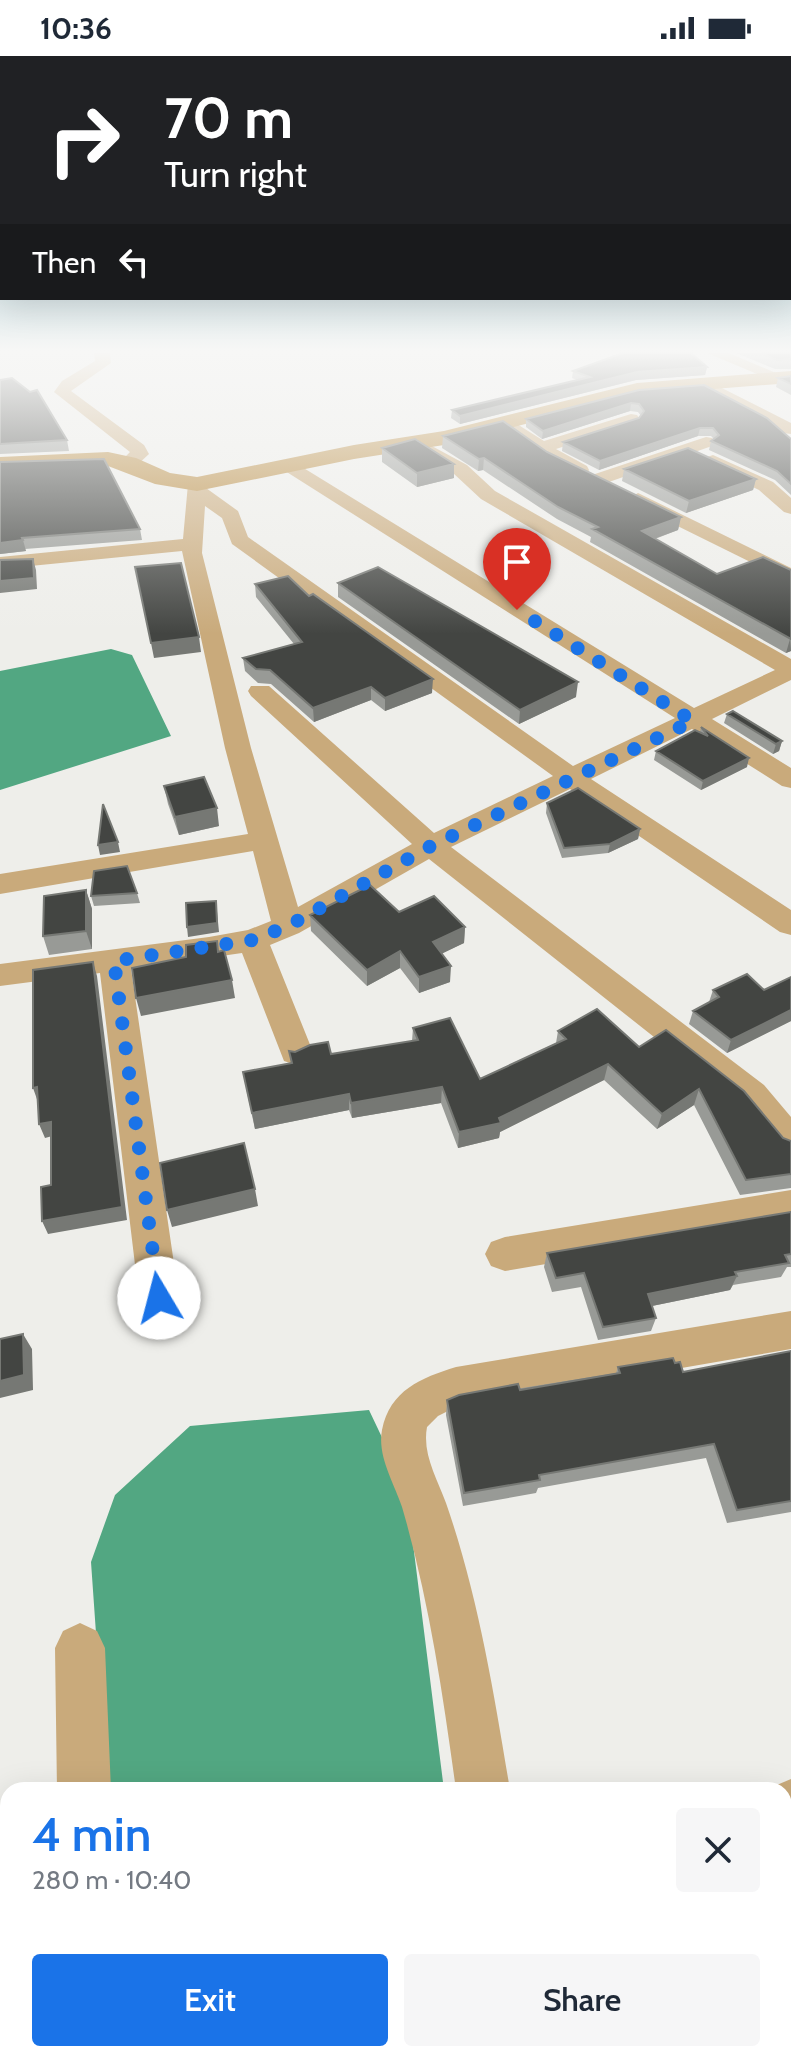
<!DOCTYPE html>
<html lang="en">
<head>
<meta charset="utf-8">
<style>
  :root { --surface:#fff; --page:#f6f6f7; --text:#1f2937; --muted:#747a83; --accent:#1a73e8 }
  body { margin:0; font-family:Cabin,sans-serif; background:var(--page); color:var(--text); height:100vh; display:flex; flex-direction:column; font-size:30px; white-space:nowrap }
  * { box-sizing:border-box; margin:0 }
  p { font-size:26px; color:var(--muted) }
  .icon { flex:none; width:44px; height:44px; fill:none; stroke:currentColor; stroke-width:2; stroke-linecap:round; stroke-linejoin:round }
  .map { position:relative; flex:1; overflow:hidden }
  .drawer { position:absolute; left:0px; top:1726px; width:792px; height:280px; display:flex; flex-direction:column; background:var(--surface); border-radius:24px 24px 0 0; box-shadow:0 8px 32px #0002 }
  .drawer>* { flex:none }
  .hud { position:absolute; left:0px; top:0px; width:792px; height:244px; box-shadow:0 8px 32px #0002; background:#202124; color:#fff; overflow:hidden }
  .pin { position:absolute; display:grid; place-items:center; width:68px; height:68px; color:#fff; margin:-82px -34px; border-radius:50% 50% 50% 0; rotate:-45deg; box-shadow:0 0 8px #0007 }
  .pin .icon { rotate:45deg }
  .me { position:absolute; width:88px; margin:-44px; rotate:352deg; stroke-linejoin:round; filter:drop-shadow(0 0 6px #0008) }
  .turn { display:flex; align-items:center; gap:28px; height:168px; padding:0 32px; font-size:36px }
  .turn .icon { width:104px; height:104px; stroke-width:2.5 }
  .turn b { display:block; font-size:56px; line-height:68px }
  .then { display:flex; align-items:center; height:76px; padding:0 32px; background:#0003; gap:16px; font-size:30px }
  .round { display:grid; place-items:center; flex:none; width:84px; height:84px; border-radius:8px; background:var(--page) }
  .overview { display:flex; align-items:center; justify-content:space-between; height:136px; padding:0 32px }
  h1 { font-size:48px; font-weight:600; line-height:60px; color:var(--accent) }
  .cta { display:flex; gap:16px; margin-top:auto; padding:16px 32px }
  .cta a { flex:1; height:92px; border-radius:8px; background:var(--accent); color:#fff; font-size:32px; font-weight:600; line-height:92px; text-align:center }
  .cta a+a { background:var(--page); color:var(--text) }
  .status { display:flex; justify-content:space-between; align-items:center; height:56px; padding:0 40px; background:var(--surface); direction:ltr }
  .status svg { height:22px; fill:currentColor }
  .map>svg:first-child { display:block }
  .water { fill:#52a782 }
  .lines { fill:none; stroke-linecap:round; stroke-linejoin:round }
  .street { fill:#c9aa7b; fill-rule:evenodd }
  .secondary { fill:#b6883b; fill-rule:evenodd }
  .wall { fill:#989a96 }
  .shaded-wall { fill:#767874 }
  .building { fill:#434542; stroke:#767874; stroke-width:2 }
  .route { stroke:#1a73e8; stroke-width:14; stroke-dasharray:0 25.2 }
</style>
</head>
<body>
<div class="status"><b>10:36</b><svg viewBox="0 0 49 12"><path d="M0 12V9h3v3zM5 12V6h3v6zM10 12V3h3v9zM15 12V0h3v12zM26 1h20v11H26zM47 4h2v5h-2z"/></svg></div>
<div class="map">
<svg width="791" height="2006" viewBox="0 0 791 2006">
  <rect width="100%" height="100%" fill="#eeeeea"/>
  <!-- water -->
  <path class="water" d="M111,593L132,599L171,680L0,734V615Z
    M369,1354L406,1432L444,1734H107L91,1506L115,1439L190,1370Z"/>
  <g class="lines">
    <!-- street -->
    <path class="street" d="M94,297H110L111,307L71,335L144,389L149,398L135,411H121L119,407L130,396L54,336L62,325L95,305Z
      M707,297H729L776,317L774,320H762Z
      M702,322L791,367V378L783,377L696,330V324Z
      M631,358L637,359L640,363L637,367L556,393L587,410L589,414L587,418L580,420L535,396L494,367L497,363H509L544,385Z
      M706,381L712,382L715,386L712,390L606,427H592L590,423L592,419Z
      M417,382L467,409L495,435L791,603V624L712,663L791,712V732L782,730L692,673L591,723L791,854V879L780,876L570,733L451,791L764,1029L791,1061V1101L778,1096L740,1049L429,803L299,877L270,889L313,996L308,1005L296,1009L284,1005L242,897L131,913L179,1242L173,1255L159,1260L145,1255L139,1242L100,917L0,930V908L209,881L248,874L271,865L253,795L0,838V818L248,778L225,692L182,495L0,513V501L183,483L188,428L197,422L204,424L206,432L238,455L248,481L573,710L675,662L282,413L280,409L289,403L694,652L775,614L481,443L453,417L411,391L408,387ZM205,450L222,462L232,488L553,720L434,777L269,630H251L248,635L251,640L412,788L298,851L251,692L202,497Z
      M713,399L773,426L791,442V458L784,456L759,434L707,409L704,405L707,401Z
      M638,437L791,512V526L631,447L628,443Z
      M791,1134V1166L505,1215L491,1210L485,1198L491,1186L505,1181Z
      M791,1255V1293L456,1351L438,1360L427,1371C422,1398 437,1422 446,1447C478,1539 494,1637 510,1734H456C443,1639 429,1543 402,1451C394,1427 377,1400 382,1374C390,1334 421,1322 456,1311Z
      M80,1567L97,1575L105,1592L111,1734H57L55,1592L63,1575Z
      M791,1723V1777L784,1779V1734H765Z
      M8,1943V1998H19L0,2005V1945Z"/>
    <!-- secondary -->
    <path class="secondary" d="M791,315V327L637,339L444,389L354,403L197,435L155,428L108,410L0,415V401L108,396L136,402L170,417L197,421L354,389L444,375L637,327Z"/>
  </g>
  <!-- wall -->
  <path class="wall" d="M736,297H791V313H775Z
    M707,311L705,319L636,324L460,368L451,362L452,354L577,324L572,322L573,315Z
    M791,320V339L776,331L778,322Z
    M0,324L67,384L69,395L0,398Z
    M639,334L791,383V439L775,424L709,394L711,385L714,383L711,380H698L599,414L562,395L563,386L639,362L641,360L638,356L630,355L542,383L526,371V363Z
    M443,380L547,396L681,461L678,474L655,483L717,518L791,514V595L786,597L590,486L591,481L557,463L483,414L478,415L442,392Z
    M382,392L454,408V422L417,431L382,406Z
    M0,406L140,473L142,484L25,493L26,495L0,498Z
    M624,413L756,423L753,434L686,457L622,425Z
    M338,527L576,641L519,668L338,541Z
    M255,528L309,540L432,637L385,655L371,644L314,666L271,628L258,627L245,615L243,602L294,588L256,541Z
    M727,658L782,685L779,695L773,698L724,667Z
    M701,671L747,711L701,734L654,704L656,695L700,676Z
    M164,730L219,770L179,779L168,748Z
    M547,747L640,773L638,783L608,797L562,802L546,757Z
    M86,834L92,853V893L49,899L43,880Z
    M137,837L140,847L94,850L91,840Z
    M310,859L465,871L464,887L442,897L450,926L419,937L400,912L367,930L311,875Z
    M791,921V965L727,997L689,968L693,955L709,946L713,934H764Z
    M413,972L480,1023L556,987L558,975L639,991L783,1082L791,1085V1132L740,1139L694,1049L657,1073L604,1024L500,1076L499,1082L458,1092L441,1047L352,1062L349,1054L255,1073L246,1032L291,1007L289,995L331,998L412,985Z
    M791,1156V1211H787L781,1221L733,1229L730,1234L652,1250L656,1262L651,1275L598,1284L581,1231L552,1236L544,1211L547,1197Z
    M791,1295V1456L727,1467L706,1402L538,1432L536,1437L463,1450L446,1359L447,1344L616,1317L618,1311L675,1307L683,1316Z
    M791,1805V1859L784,1839V1807Z"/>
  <!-- shaded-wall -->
  <path class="shaded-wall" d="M707,311L705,319L636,324L460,368V360L637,316Z
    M631,347L630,355L542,383L543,375Z
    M700,372L698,380L599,414L600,405Z
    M484,402L483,414L478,415L479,403Z
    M454,408V422L417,431V417Z
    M756,423L753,434L686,457L689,445Z
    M681,461L678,474L640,488L642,475Z
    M23,484L26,495L0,498V487Z
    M33,503L36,514L37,533L0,537V525Z
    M199,581L201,596L154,602L151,587Z
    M790,583L791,595L786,597Z
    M433,623L432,637L385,655V642Z
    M578,626L576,641L519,668L520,654Z
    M371,631V644L314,666L313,652Z
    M782,685L779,695L773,698L776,688Z
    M749,702L747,711L701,734L703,725Z
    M217,752L219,770L179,779L175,761Z
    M640,773L638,783L608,797L610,788Z
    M118,786L120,796L100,799L98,789Z
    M86,834L92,853V893L86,875Z
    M216,845L219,876L188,881L187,871Z
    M465,871L464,887L433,902V886Z
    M400,895V912L367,930V914Z
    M93,906L97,920L127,1164L48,1178L42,1165L122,1151Z
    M451,910L450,926L419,937V921Z
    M232,924L235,942L141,960L136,942Z
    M791,954V965L727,997L731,984Z
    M608,1008L604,1024L500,1076L499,1082L458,1092L459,1076L499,1062Z
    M37,1031L38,1046L33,1032Z
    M442,1031L441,1047L352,1062L351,1047Z
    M699,1033L694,1049L657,1073L662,1058Z
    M349,1038V1054L255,1073L252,1057Z
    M51,1066L56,1079L45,1082L39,1068Z
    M255,1133L258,1150L172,1171L167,1154Z
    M737,1220L730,1234L642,1252L648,1238Z
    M23,1278L32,1293L33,1334L0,1342V1325Z"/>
  <!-- building -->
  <path class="building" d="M623,297H691L707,311L637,316L460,360L452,354L590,321L573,315Z
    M761,297H791V303L777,304Z
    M791,320V328L778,322Z
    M12,322L30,336L37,334L67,384L0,388V324Z
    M704,329L767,362L791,383V428L777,415L711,385L719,379L713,372H700L600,405L563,386L639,362L644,355L639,348L631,347L543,375L526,363L639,334Z
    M503,365L547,396L681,461L642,475L717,518L763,501L791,514V583L592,473L598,471L558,451L484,402L479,403L443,380Z
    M415,383L454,408L417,417L382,392Z
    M688,392L756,423L689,445L624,413Z
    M104,403L140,473L22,482L23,484L0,487V406Z
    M33,503L34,522L0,525V504Z
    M181,507L199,581L151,587L135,511Z
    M378,511L578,626L520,654L338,527Z
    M288,520L309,540L313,538L433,623L385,642L371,631L313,652L270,614L256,613L243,602L302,586L255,528Z
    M733,655L782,685L776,688L727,658Z
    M701,671L749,702L703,725L656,695L695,674L708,680Z
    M204,721L217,752L175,761L164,730Z
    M578,732L640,773L610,788L564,792L547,747Z
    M103,748L118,786L98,789Z
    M127,810L137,837L91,840L94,815Z
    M370,829L399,856L434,840L465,871L433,886L451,910L419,921L400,895L367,914L310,859Z
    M86,834V875L43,880L44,840Z
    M216,845L217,867L187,871L186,847Z
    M217,885L218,896L224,894L232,924L136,942L132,912L186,901V889Z
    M93,906L122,1151L42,1165L41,1131L51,1129V1066L39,1068L37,1031L33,1032V914Z
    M747,918L764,934L791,921V954L731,984L693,955L719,941L713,934Z
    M597,953L639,991L666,974L744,1035L783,1082L791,1085V1118L746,1124L699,1033L662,1058L608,1008L499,1062L501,1067L459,1076L442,1031L351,1047L349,1038L252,1057L243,1016L292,1007L289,995L295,996L310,989L328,986L331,998L418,984L413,972L450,962L480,1023L566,983L558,975Z
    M244,1087L255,1133L167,1154L160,1107Z
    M791,1156V1198L785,1199L789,1207L735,1216L737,1220L648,1238L656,1262L603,1271L584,1217L556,1222L547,1197Z
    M23,1278L24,1319L0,1325V1283Z
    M791,1295V1445L737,1454L714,1388L539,1419L540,1424L464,1437L447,1344L459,1339L518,1328L520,1334L620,1317L618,1311L673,1302L675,1307L680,1306L683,1316Z
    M791,1805V1820L786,1806Z"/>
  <!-- sky -->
  <linearGradient id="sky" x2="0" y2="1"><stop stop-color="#6cafbf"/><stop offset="0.51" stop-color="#f7f7f6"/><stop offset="1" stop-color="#f7f7f6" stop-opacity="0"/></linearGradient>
  <rect width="791" height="578" fill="url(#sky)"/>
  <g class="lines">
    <!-- route -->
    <path class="route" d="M159,1242L114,905L253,884L288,870L431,790L693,665L517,554"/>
  </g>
</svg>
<div class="pin" style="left:517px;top:554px;background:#d93025"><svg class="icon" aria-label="arrive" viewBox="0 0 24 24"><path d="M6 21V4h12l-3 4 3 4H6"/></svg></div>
<svg class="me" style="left:159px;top:1242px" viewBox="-20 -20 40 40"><circle r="19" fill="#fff"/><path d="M0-13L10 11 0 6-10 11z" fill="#1a73e8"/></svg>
<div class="hud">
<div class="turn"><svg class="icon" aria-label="right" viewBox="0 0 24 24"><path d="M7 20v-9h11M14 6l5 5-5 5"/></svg><div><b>70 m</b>Turn right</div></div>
<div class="then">Then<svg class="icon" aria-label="left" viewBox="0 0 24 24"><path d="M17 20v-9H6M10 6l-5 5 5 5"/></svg></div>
</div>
<section class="drawer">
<div class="overview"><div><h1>4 min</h1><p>280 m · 10:40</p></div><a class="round"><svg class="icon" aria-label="close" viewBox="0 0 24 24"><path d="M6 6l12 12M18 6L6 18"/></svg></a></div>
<div class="cta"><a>Exit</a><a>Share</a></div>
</section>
</div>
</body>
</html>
